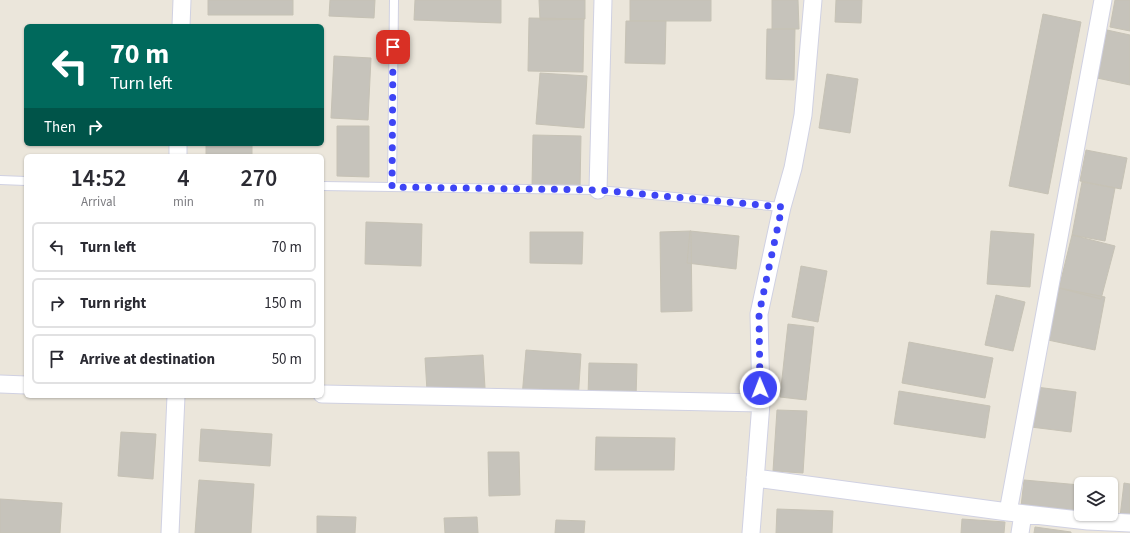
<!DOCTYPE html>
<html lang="en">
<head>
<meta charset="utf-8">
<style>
  :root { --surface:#fff; --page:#f7f7f7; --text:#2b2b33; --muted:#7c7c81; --line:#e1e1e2 }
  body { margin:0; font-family:"Source Sans 3",sans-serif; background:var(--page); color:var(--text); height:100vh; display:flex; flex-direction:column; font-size:15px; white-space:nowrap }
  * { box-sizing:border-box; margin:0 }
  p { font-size:13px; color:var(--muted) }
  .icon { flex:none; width:22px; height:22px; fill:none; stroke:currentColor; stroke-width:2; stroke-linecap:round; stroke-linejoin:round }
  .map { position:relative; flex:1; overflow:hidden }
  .side { position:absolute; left:24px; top:154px; width:300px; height:244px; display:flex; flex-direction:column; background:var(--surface); border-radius:6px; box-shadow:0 1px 3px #0004 }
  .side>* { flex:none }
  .banner { position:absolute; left:24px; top:24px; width:300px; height:122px; border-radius:6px; box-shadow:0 1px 3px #0004; background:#00695c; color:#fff; overflow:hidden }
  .controls { position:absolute; left:1074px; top:477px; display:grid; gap:8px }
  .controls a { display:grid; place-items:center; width:44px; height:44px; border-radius:6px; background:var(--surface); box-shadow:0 1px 3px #0004; font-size:20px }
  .pin { position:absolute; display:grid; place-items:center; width:34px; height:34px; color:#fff; margin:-17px; border-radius:8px; box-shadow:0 2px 6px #0006 }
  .me { position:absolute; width:44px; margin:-22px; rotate:359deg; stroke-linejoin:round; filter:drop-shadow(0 0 3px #0008) }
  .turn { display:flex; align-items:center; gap:14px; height:84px; padding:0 20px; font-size:18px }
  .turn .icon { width:52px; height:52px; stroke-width:2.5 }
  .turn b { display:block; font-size:28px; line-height:34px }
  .then { display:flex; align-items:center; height:38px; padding:0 20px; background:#0003; gap:8px; font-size:15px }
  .eta { display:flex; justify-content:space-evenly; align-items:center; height:68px; text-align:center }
  .eta b { font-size:24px; font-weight:600; line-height:28px }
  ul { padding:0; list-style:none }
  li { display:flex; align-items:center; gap:12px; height:50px; margin:0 8px 6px; padding:0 12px; border:2px solid var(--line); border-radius:6px }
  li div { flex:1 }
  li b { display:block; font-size:15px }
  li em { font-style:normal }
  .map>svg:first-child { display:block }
  .building { fill:#c6c3bb; stroke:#c6c2b5 }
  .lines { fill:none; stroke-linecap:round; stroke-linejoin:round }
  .service-casing { stroke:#d0d1e2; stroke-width:10 }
  .minor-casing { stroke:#d0d1e2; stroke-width:19 }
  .service { stroke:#fff; stroke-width:8 }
  .minor { stroke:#fff; stroke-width:17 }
  .route { stroke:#3e45f5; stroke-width:7; stroke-dasharray:0 12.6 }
</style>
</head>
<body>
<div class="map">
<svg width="1130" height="533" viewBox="0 0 1130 533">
  <rect width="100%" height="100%" fill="#ebe6db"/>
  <!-- building -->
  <path class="building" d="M208,0H293V15H208Z
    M330,0H375L374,18L329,16Z
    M415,0H501V23L414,20Z
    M539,0H585V19L540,20Z
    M630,0H711V21H630Z
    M772,0H798L799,29H772Z
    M836,0H862L861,23L835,22Z
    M1115,0H1130V31L1110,27Z
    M1043,14L1081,22L1048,194L1009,186Z
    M529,18L584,19L583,72L528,71Z
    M626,21H666L665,64L625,63Z
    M767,29H795L794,80L766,79Z
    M1107,30L1130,35V85L1097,78Z
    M334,56L371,58L368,120L331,118Z
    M540,73L587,76L584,128L536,124Z
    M827,74L858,79L850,133L819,128Z
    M337,126H369V177L337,176Z
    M533,135L581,136L580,188L532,187Z
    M206,144H252V156H206Z
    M1086,150L1127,158L1121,189L1080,181Z
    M1082,182L1115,188L1105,241L1072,235Z
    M366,222L422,224L421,266L365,264Z
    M690,231L739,236L736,269L687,263Z
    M691,231L692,311L661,312L660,232Z
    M991,231L1034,234L1030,287L987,284Z
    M530,232H583L582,264L530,263Z
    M1072,235L1115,246L1101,299L1059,288Z
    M801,266L827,271L818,322L792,317Z
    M1059,288L1105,297L1095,350L1048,340Z
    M996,295L1025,302L1013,351L985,345Z
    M788,324L814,327L806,400L780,397Z
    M909,342L993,358L985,398L902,383Z
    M526,350L581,354L578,401L522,397Z
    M483,355L485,388L427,391L425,358Z
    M589,363L637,364L636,397L588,396Z
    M1036,387L1076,392L1071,432L1031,427Z
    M899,391L990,406L985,438L894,424Z
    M777,410L807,411L803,473L773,471Z
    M201,429L272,434L270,466L199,461Z
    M121,432L156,434L153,479L118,476Z
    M596,437L675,438L674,470H595Z
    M488,452H519L520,495L489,496Z
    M199,480L254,484L251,533H195Z
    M1024,480L1080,485L1077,513L1021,507Z
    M1124,483L1130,484V518L1120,517Z
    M0,499L62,503L60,533H0Z
    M777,509L833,511L832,533H776Z
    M317,516L356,517L355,533H317Z
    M477,517L478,533H445L444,518Z
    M962,519L1005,522L1004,533H961Z
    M556,520L585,521L584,533H555Z
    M1035,527L1071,532V533H1034Z"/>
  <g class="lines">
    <defs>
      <path id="service" d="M0,180L26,181
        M322,186L598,190L782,207
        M392,187L394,0"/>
      <path id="minor" d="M181,26L182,0
        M178,156V144
        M598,190L603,0
        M0,384L26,385
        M322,394L761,403
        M755,478L1008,512L1103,0
        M1008,512L1088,521L1130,523
        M170,533L176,396
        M751,533L761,403L759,314L782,207L793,168L803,115L813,0
        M1020,533L1023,514"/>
    </defs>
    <!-- service casing -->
    <use href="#service" class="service-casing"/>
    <!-- minor casing -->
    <use href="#minor" class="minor-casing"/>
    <!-- service -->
    <use href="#service" class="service"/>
    <!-- minor -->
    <use href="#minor" class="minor"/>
  </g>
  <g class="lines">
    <!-- route -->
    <path class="route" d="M393,47L392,187L598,190L782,207L759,314L760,388"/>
  </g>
</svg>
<div class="controls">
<a><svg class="icon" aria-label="layers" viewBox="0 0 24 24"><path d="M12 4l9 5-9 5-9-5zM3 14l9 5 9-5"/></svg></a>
</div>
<div class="pin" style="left:393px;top:47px;background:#d93025"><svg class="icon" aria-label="arrive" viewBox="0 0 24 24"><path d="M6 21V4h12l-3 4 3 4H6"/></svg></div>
<svg class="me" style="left:760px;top:388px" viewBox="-20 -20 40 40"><circle r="17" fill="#3e45f5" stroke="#fff" stroke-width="3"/><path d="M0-11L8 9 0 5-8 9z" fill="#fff"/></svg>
<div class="banner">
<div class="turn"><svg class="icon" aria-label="left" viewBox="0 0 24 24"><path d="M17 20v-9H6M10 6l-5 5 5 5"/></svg><div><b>70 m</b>Turn left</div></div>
<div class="then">Then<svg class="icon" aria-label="right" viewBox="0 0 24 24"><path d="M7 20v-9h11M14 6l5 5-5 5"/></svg></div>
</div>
<section class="side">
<div class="eta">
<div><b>14:52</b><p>Arrival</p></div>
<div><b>4</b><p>min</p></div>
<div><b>270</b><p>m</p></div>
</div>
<ul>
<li><svg class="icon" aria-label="left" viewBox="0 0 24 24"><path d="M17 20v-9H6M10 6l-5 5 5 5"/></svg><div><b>Turn left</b></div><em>70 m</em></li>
<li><svg class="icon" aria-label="right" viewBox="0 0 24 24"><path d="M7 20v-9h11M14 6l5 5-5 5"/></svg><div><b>Turn right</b></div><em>150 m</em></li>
<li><svg class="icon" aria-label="arrive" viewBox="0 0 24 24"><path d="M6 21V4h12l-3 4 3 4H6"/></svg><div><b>Arrive at destination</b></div><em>50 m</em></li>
</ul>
</section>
</div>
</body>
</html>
